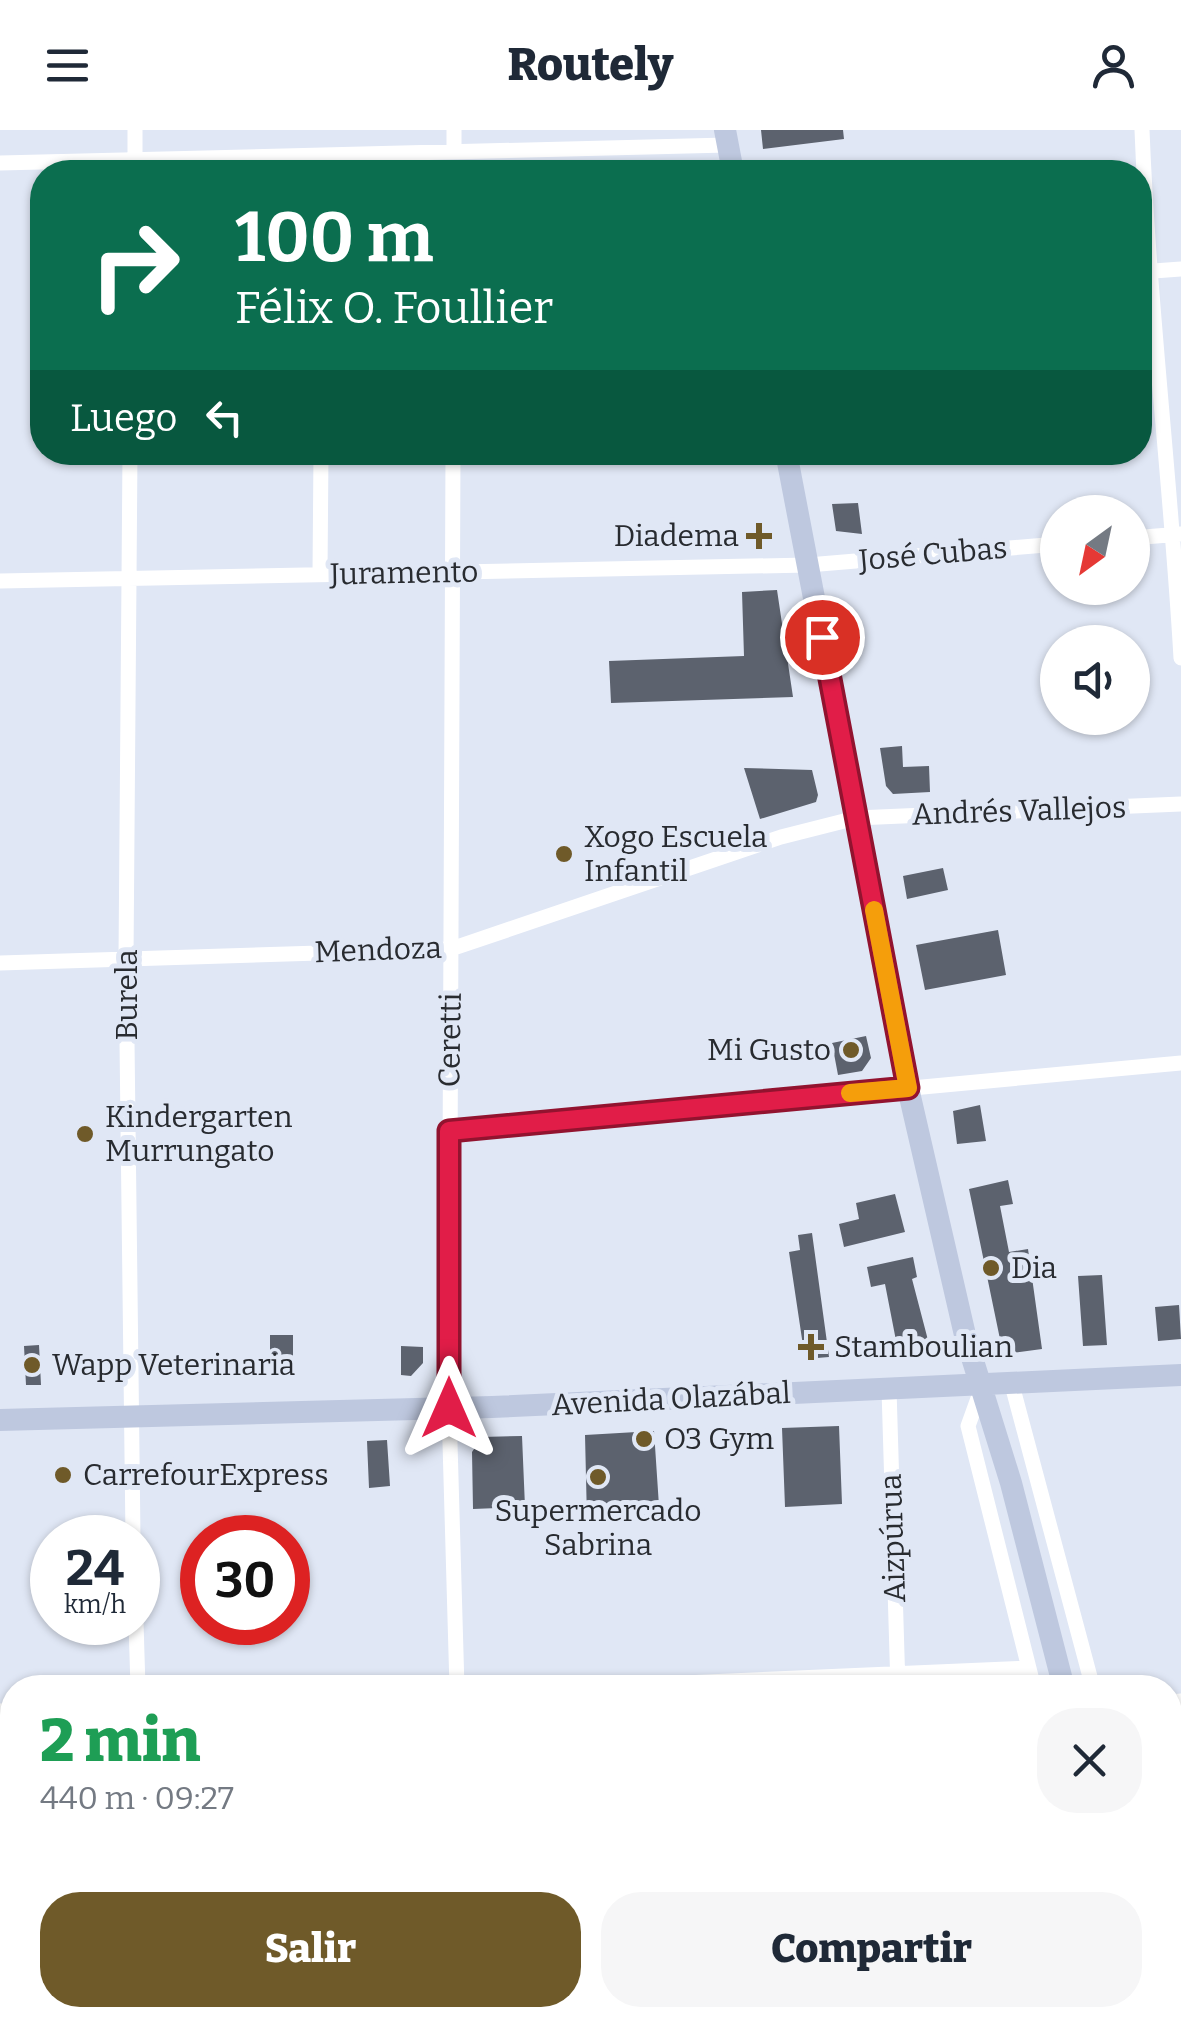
<!DOCTYPE html>
<html lang="es">
<head>
<meta charset="utf-8">
<style>
  :root { --surface:#fff; --page:#f6f6f7; --text:#1f2937; --muted:#747a83; --accent:#6f5a29 }
  body { margin:0; font-family:Bitter,serif; background:var(--page); color:var(--text); height:100vh; display:flex; flex-direction:column; font-size:38px; white-space:nowrap }
  * { box-sizing:border-box; margin:0 }
  p { font-size:32px; color:var(--muted) }
  .icon { flex:none; width:55px; height:55px; fill:none; stroke:currentColor; stroke-width:2; stroke-linecap:round; stroke-linejoin:round }
  .map { position:relative; flex:1; overflow:hidden }
  .side { position:absolute; left:0px; top:1545px; width:1182px; height:352px; display:flex; flex-direction:column; background:var(--surface); border-radius:40px 40px 0 0; box-shadow:0 2px 8px #0004 }
  .side>* { flex:none }
  .guide { position:absolute; left:30px; top:30px; width:1122px; height:305px; border-radius:40px; box-shadow:0 2px 8px #0004; background:#0b6e4f; color:#fff; overflow:hidden }
  .needle { width:65px; rotate:213deg }
  .tools { position:absolute; left:1040px; top:365px; display:grid; gap:20px }
  .tools a { display:grid; place-items:center; width:110px; height:110px; border-radius:50%; background:var(--surface); box-shadow:0 2px 8px #0004; font-size:50px }
  .speed { position:absolute; left:30px; top:1385px; display:flex; gap:20px; font-size:50px; font-weight:700; text-align:center }
  .speed>* { display:grid; place-content:center; width:130px; height:130px; border-radius:50%; background:var(--surface); box-shadow:0 2px 8px #0004; line-height:1 }
  .speed small { font-size:25px; font-weight:400 }
  .speed .limit { border:15px solid #d22; background:#fff; color:#111 }
  .pin { position:absolute; display:grid; place-items:center; width:85px; height:85px; color:#fff; margin:-42px; border:5px solid #fff; border-radius:50%; box-shadow:0 2px 10px #0007 }
  .me { position:absolute; width:110px; margin:-55px; rotate:0deg; stroke-linejoin:round; filter:drop-shadow(0 0 8px #0008) }
  .turn { display:flex; align-items:center; gap:35px; height:210px; padding:0 40px; font-size:45px }
  .turn .icon { width:130px; height:130px; stroke-width:2.5 }
  .turn b { display:block; font-size:70px; line-height:85px }
  .then { display:flex; align-items:center; height:95px; padding:0 40px; background:#0003; gap:20px; font-size:38px }
  .round { display:grid; place-items:center; flex:none; width:105px; height:105px; border-radius:40px; background:var(--page) }
  .summary { display:flex; align-items:center; justify-content:space-between; height:170px; padding:0 40px }
  h1 { font-size:60px; font-weight:800; line-height:75px; color:#1e9e55 }
  .cta { display:flex; gap:20px; margin-top:auto; padding:20px 40px }
  .cta a { flex:1; height:115px; border-radius:40px; background:var(--accent); color:#fff; font-size:40px; font-weight:800; line-height:115px; text-align:center }
  .cta a+a { background:var(--page); color:var(--text) }
  header { display:flex; justify-content:space-between; align-items:center; height:130px; padding:0 40px; background:var(--surface); font-size:45px; font-weight:800 }
  .map>svg:first-child { display:block }
  .building { fill:#5c626e }
  .lines { fill:none; stroke-linecap:round; stroke-linejoin:round }
  .secondary-tunnel { stroke:#bbc1ce; stroke-width:22; stroke-dasharray:22 11; stroke-linecap:butt }
  .minor { stroke:#fff; stroke-width:15 }
  .tertiary { stroke:#fff; stroke-width:20 }
  .secondary { stroke:#bec8df; stroke-width:22 }
  .route-casing { stroke:#92132f; stroke-width:25 }
  .route { stroke:#e11d48; stroke-width:18 }
  .slow { stroke:#f59e0b; stroke-width:18 }
  .poi-dot { fill:#6f5a29; stroke:#e0e7f5; stroke-width:4 }
  .labels { text-anchor:middle; dominant-baseline:central; stroke-width:10; stroke-linejoin:round; paint-order:stroke }
  .poi-label { font-size:30px; fill:#282b30; stroke:#e0e7f5; text-anchor:start }
  .street-label { font-size:30px; fill:#282b30; stroke:#e0e7f5 }
</style>
</head>
<body>
<header><svg class="icon" aria-label="menu" viewBox="0 0 24 24"><path d="M4 6h16M4 12h16M4 18h16"/></svg>Routely<svg class="icon" aria-label="person" viewBox="0 0 24 24"><circle cx="12" cy="8" r="4"/><path d="M4 21q1-7 8-7t8 7"/></svg></header>
<div class="map">
<svg width="1181" height="1896" viewBox="0 0 1181 1896">
  <rect width="100%" height="100%" fill="#e0e7f5"/>
  <!-- building -->
  <path class="building" d="M761,0H843L844,9L763,19Z
    M858,373L862,404L836,401L832,374Z
    M777,460L793,567L611,573L609,531L744,526L742,462Z
    M902,616L903,637L929,636L930,662L893,664L886,656L880,618Z
    M744,638L812,640L818,665L816,672L760,689Z
    M943,738L948,760L907,769L903,746Z
    M998,800L1006,845L925,860L916,815Z
    M866,906L871,928L862,941L838,945L832,913Z
    M980,975L986,1011L957,1014L953,981Z
    M1008,1050L1013,1074L1000,1076L1009,1122L1028,1119L1042,1219L1013,1223L1001,1214L969,1059Z
    M895,1064L905,1102L844,1117L839,1094L859,1089L856,1073Z
    M812,1103L829,1227L805,1229L789,1122L800,1120L798,1105Z
    M913,1127L917,1147L912,1149L929,1214L923,1224L899,1226L885,1154L871,1157L867,1137Z
    M1102,1145L1107,1215L1083,1216L1078,1146Z
    M1179,1175L1181,1209L1158,1211L1155,1177Z
    M270,1205H293V1248H270Z
    M39,1215L41,1255H26L24,1216Z
    M401,1216L423,1217V1233L411,1246L401,1245Z
    M839,1296L842,1374L785,1377L782,1298Z
    M654,1301L660,1391L587,1390L585,1305Z
    M522,1306L525,1377L473,1379L472,1322L482,1307Z
    M387,1310L390,1356L369,1358L367,1311Z"/>
  <g class="lines">
    <!-- secondary-tunnel -->
    <path class="secondary-tunnel" d="M1147,1885L1150,1896"/>
    <!-- minor -->
    <path class="minor" d="M135,0V42
      M1142,0C1149,177 1171,352 1181,528
      M0,33L727,15
      M454,42V0
      M1140,142L1181,139
      M130,322L126,829L133,1408
      M453,322L449,1278L457,1558
      M1132,408L1181,404
      M320,444L321,322
      M0,451L808,435L1058,414
      M0,833L451,819L781,707L856,688L1181,674
      M449,1001L1181,933
      M1012,1255L1093,1558
      M889,1259L898,1558
      M981,1260L968,1296L1034,1558
      M136,1492L138,1558
      M568,1558L1029,1538
      M1170,1572L1181,1571
      M0,1581L12,1580
      M1170,1869L1176,1896
      M150,1885L151,1896
      M475,1885L480,1896
      M915,1885V1896
      M1119,1885L1122,1896
      M456,1896L461,1885"/>
    <!-- tertiary -->
    <path class="tertiary" d="M0,1888L79,1885"/>
    <!-- secondary -->
    <path class="secondary" d="M725,0L733,42
      M786,322L908,958L965,1205L1011,1353L1064,1558
      M0,1290L492,1277L1181,1245"/>
  </g>
  <g class="lines">
    <defs>
      <path id="route" d="M449,1278V1001L908,958L822,507"/>
    </defs>
    <!-- route casing -->
    <use href="#route" class="route-casing"/>
    <!-- route -->
    <use href="#route" class="route"/>
    <!-- slow -->
    <path class="slow" d="M850,963L908,958L874,780"/>
  </g>
  <!-- markers -->
  <g class="poi-dot">
    <path d="M754 391h10v10h10v10h-10v10h-10v-10h-10v-10h10z"/>
    <circle cx="564" cy="724" r="10"/>
    <circle cx="851" cy="920" r="10"/>
    <circle cx="85" cy="1004" r="10"/>
    <circle cx="991" cy="1138" r="10"/>
    <path d="M806 1202h10v10h10v10h-10v10h-10v-10h-10v-10h10z"/>
    <circle cx="32" cy="1235" r="10"/>
    <circle cx="644" cy="1309" r="10"/>
    <circle cx="63" cy="1345" r="10"/>
    <circle cx="598" cy="1347" r="10"/>
  </g>
  <g class="labels">
    <!-- poi labels -->
    <g class="poi-label">
      <text x="739" y="406" text-anchor="end">Diadema</text>
      <text x="584" y="707">Xogo Escuela<tspan x="584" dy="34">Infantil</tspan></text>
      <text x="831" y="920" text-anchor="end">Mi Gusto</text>
      <text x="105" y="987">Kindergarten<tspan x="105" dy="34">Murrungato</tspan></text>
      <text x="1011" y="1138">Dia</text>
      <text x="834" y="1217">Stamboulian</text>
      <text x="52" y="1235">Wapp Veterinaria</text>
      <text x="664" y="1309">O3 Gym</text>
      <text x="83" y="1345">CarrefourExpress</text>
      <text x="598" y="1381" text-anchor="middle">Supermercado<tspan x="598" dy="34">Sabrina</tspan></text>
    </g>
    <!-- street labels -->
    <g class="street-label">
      <text transform="translate(933 424) rotate(-5)">José Cubas</text>
      <text transform="translate(404 443) rotate(-1)">Juramento</text>
      <text transform="translate(1019 681) rotate(-2)">Andrés Vallejos</text>
      <text transform="translate(378 820) rotate(-2)">Mendoza</text>
      <text transform="translate(127 865) rotate(-90)">Burela</text>
      <text transform="translate(450 910) rotate(-89)">Ceretti</text>
      <text transform="translate(671 1269) rotate(-3)">Avenida Olazábal</text>
      <text transform="translate(893 1408) rotate(-92)">Aizpúrua</text>
    </g>
  </g>
</svg>
<div class="tools">
<a><svg class="needle" viewBox="-14 -14 28 28"><path d="M0-13l5 13h-10z" fill="#e53935"/><path d="M0 13l5-13h-10z" fill="#747a83"/></svg></a>
<a><svg class="icon" aria-label="sound" viewBox="0 0 24 24"><path d="M4 9h4l5-4v14l-5-4H4zM17 9q2 3 0 6"/></svg></a>
</div>
<div class="speed"><div>24<small>km/h</small></div><div class="limit">30</div></div>
<div class="pin" style="left:822px;top:507px;background:#d93025"><svg class="icon" aria-label="arrive" viewBox="0 0 24 24"><path d="M6 21V4h12l-3 4 3 4H6"/></svg></div>
<svg class="me" style="left:449px;top:1278px" viewBox="-20 -20 40 40"><path d="M0-17L14 15 0 8-14 15z" fill="#e11d48" stroke="#fff" stroke-width="4"/></svg>
<div class="guide">
<div class="turn"><svg class="icon" aria-label="right" viewBox="0 0 24 24"><path d="M7 20v-9h11M14 6l5 5-5 5"/></svg><div><b>100 m</b>Félix O. Foullier</div></div>
<div class="then">Luego<svg class="icon" aria-label="left" viewBox="0 0 24 24"><path d="M17 20v-9H6M10 6l-5 5 5 5"/></svg></div>
</div>
<section class="side">
<div class="summary"><div><h1>2 min</h1><p>440 m · 09:27</p></div><a class="round"><svg class="icon" aria-label="close" viewBox="0 0 24 24"><path d="M6 6l12 12M18 6L6 18"/></svg></a></div>
<div class="cta"><a>Salir</a><a>Compartir</a></div>
</section>
</div>
</body>
</html>
